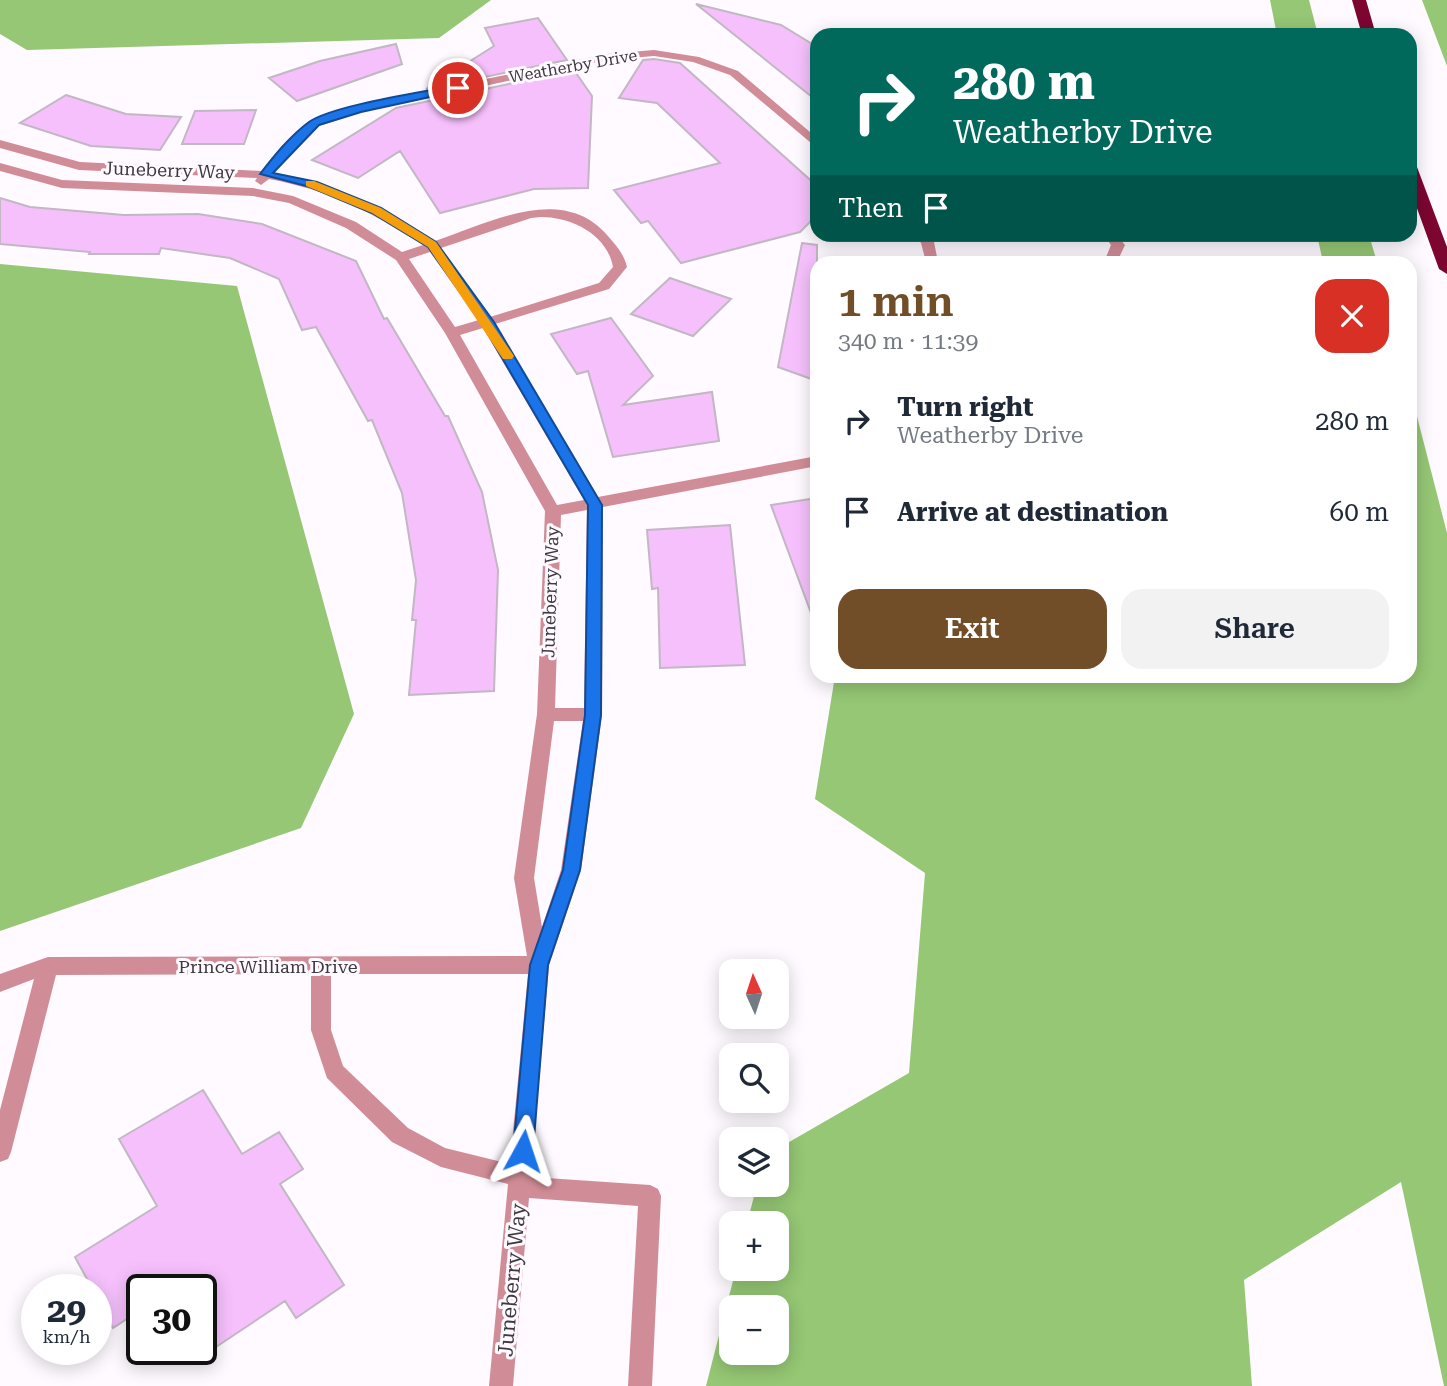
<!DOCTYPE html>
<html lang="en">
<head>
<meta charset="utf-8">
<style>
  :root { --surface:#fff; --page:#f2f2f3; --text:#1f2937; --muted:#747a83; --accent:#714d28 }
  body { margin:0; font-family:"Roboto Serif",serif; background:var(--page); color:var(--text); height:100vh; display:flex; flex-direction:column; font-size:26px; white-space:nowrap }
  * { box-sizing:border-box; margin:0 }
  p { font-size:23px; color:var(--muted) }
  .icon { flex:none; width:38px; height:38px; fill:none; stroke:currentColor; stroke-width:2; stroke-linecap:round; stroke-linejoin:round }
  .map { position:relative; flex:1; overflow:hidden }
  .drawer { position:absolute; left:810px; top:256px; width:607px; height:427px; display:flex; flex-direction:column; background:var(--surface); border-radius:21px; box-shadow:0 4px 18px #0003 }
  .drawer>* { flex:none }
  .guide { position:absolute; left:810px; top:28px; width:607px; height:214px; border-radius:21px; box-shadow:0 4px 18px #0003; background:#00695c; color:#fff; overflow:hidden }
  .needle { width:46px; rotate:357deg }
  .buttons { position:absolute; left:719px; top:959px; display:grid; gap:14px }
  .buttons a { display:grid; place-items:center; width:70px; height:70px; border-radius:14px; background:var(--surface); box-shadow:0 4px 18px #0003; font-size:35px }
  .speed { position:absolute; left:21px; top:1274px; display:flex; gap:14px; font-size:35px; font-weight:700; text-align:center }
  .speed>* { display:grid; place-content:center; width:91px; height:91px; border-radius:50%; background:var(--surface); box-shadow:0 4px 18px #0003; line-height:1 }
  .speed small { font-size:18px; font-weight:400 }
  .speed .limit { border:4px solid #111; border-radius:10px; background:#fff; color:#111 }
  .pin { position:absolute; display:grid; place-items:center; width:60px; height:60px; color:#fff; margin:-30px; border:4px solid #fff; border-radius:50%; box-shadow:0 2px 7px #0007 }
  .me { position:absolute; width:77px; margin:-38px; rotate:5deg; stroke-linejoin:round; filter:drop-shadow(0 0 5px #0008) }
  .turn { display:flex; align-items:center; gap:24px; height:147px; padding:0 28px; font-size:32px }
  .turn .icon { width:91px; height:91px; stroke-width:2.5 }
  .turn b { display:block; font-size:49px; line-height:60px }
  .then { display:flex; align-items:center; height:66px; padding:0 28px; background:#0003; gap:14px; font-size:26px }
  .round { display:grid; place-items:center; flex:none; width:74px; height:74px; border-radius:21px; background:var(--page) }
  .overview { display:flex; align-items:center; justify-content:space-between; height:119px; padding:0 28px }
  h1 { font-size:42px; font-weight:600; line-height:52px; color:var(--accent) }
  .action { display:flex; gap:14px; margin-top:auto; padding:14px 28px }
  .action a { flex:1; height:80px; border-radius:21px; background:var(--accent); color:#fff; font-size:28px; font-weight:600; line-height:80px; text-align:center }
  .action a+a { background:var(--page); color:var(--text) }
  ul { padding:0; list-style:none }
  li { display:flex; align-items:center; gap:21px; height:91px; padding:0 28px }
  li div { flex:1 }
  li b { display:block; font-size:26px }
  li em { font-style:normal }
  .map>svg:first-child { display:block }
  .forest { fill:#95c774; fill-rule:evenodd }
  .building { fill:#f6c0fc; stroke:#c2b7c3; stroke-width:2 }
  .lines { fill:none; stroke-linecap:round; stroke-linejoin:round }
  .minor { fill:#d18d97; fill-rule:evenodd }
  .highway { fill:#7c0630; fill-rule:evenodd }
  .route { fill:#1a73e8; stroke:#114b97; stroke-width:2 }
  .slow { fill:#f59e0b }
  .labels { text-anchor:middle; dominant-baseline:central; stroke-width:6; stroke-linejoin:round; paint-order:stroke }
  .far-street-label { font-size:16px; fill:#3e393e; stroke:#fefaff }
  .street-label { font-size:18px; fill:#3e393e; stroke:#fefaff }
  .near-street-label { font-size:21px; fill:#3e393e; stroke:#fefaff }
</style>
</head>
<body>
<div class="map">
<svg width="1447" height="1386" viewBox="0 0 1447 1386">
  <rect width="100%" height="100%" fill="#fefaff"/>
  <!-- forest -->
  <path class="forest" d="M0,0H491L439,38L27,50L0,34Z
    M1270,0H1309L1318,35H1277Z
    M1422,0H1447V66Z
    M1317,235H1369L1377,262H1323Z
    M0,264L237,286L354,714L301,828L0,931Z
    M1411,393L1447,533V1386H1444L1401,1182L1244,1280L1252,1386H706L736,1269H777V1223H747L757,1185H777V1149L909,1073L925,873L815,799L835,676H1410ZM732,1307H777V1353H732Z"/>
  <!-- building -->
  <path class="building" d="M696,4L781,25L817,47V101Z
    M538,18L567,60L426,89L494,46L485,28Z
    M396,44L402,64L297,101L269,78L320,61Z
    M654,59L680,63L817,186V215L800,232L681,263L648,221L641,223L614,190L720,163L657,103L619,98L643,60Z
    M574,70L592,96L588,188L534,189L440,213L400,151L358,178L312,160L396,108Z
    M66,95L126,114L181,117L160,150L91,146L20,123Z
    M256,110L244,144H182L195,111Z
    M0,198L30,207L124,215L198,214L262,224L356,261L384,319L387,318L445,416H448L482,492L498,570L494,691L409,695L416,620H412L416,580L402,493L372,420L368,421L316,327L302,330L279,279L230,258L161,248L159,254H89L90,252L0,244Z
    M802,243L817,245V381L778,367Z
    M670,278L731,299L693,336L631,314Z
    M611,318L653,376L623,405L712,392L719,441L613,457L588,371L577,374L551,334Z
    M817,498V620L814,621L771,505Z
    M730,525L745,665L660,668L658,588L652,589L647,530Z
    M203,1090L242,1154L279,1132L303,1169L280,1184L344,1285L296,1318L285,1301L201,1357V1290H142V1309L113,1328L96,1297V1290H93L75,1257L157,1206L119,1139Z"/>
  <g class="lines">
    <!-- minor -->
    <path class="minor" d="M654,50L699,57L738,71L817,138V148L730,75L693,62L654,56L607,60L362,112L319,126L290,152L274,173C338,185 380,206 435,241C488,223 562,183 607,235C616,245 624,254 627,267L609,289L495,324L598,497L817,456V466L603,507L602,715L581,870L549,965L531,1175L532,1177L650,1185L658,1189L661,1196L652,1386H628L638,1206L529,1198L513,1386H489L508,1184L441,1167L392,1142L327,1078L311,1030V974L56,975L11,1152L8,1159L0,1162V1110L34,979L0,992V974L48,957L527,956L514,878L537,714L545,511L445,333L396,260L346,228L289,203L253,196L62,188L0,171V163L62,180L253,188L293,196L356,222L402,252L423,245C369,211 332,191 269,179L261,185L255,181L257,178L79,170L0,148V140L80,162L262,171L282,146L311,120L355,106L607,54ZM541,217C571,217 607,234 613,267L599,283L490,317L441,248L531,218ZM430,252L479,320L455,327L409,259ZM483,328L584,500L557,505L460,335ZM587,510L584,708H555L561,515ZM554,721H583L561,870L542,927L534,878ZM331,974H528L510,1164L445,1148L408,1128L343,1066L331,1030Z
      M914,234H928L934,242L938,262H926L921,243Z
      M1103,234H1116L1125,245L1117,262H1104L1111,245Z"/>
    <!-- highway -->
    <path class="highway" d="M1352,0H1366L1376,35H1362Z
      M1410,163L1417,167L1447,247V274L1439,269L1410,189Z"/>
  </g>
  <!-- route -->
  <path class="route" d="M458,85L463,88L462,90L361,112L319,125L273,173L317,182L381,208L436,242L494,322L602,505L601,715L580,870L548,965L533,1151L530,1157L523,1160L516,1157L513,1151L530,965L563,870L585,715L588,505L481,322L428,247L372,213L310,187L260,174C274,156 290,136 309,122C333,105 425,92 458,85Z"/>
  <!-- slow -->
  <path class="slow" d="M306,181H314L381,208L436,242L514,356L512,359H503L428,247L372,213L306,186Z"/>
  <g class="labels">
    <!-- far-street labels -->
    <g class="far-street-label">
      <text transform="translate(573 66) rotate(-10)">Weatherby Drive</text>
    </g>
    <!-- street labels -->
    <g class="street-label">
      <text transform="translate(169 170) rotate(2)">Juneberry Way</text>
      <text transform="translate(550 592) rotate(-88)">Juneberry Way</text>
      <text x="268" y="966">Prince William Drive</text>
    </g>
    <!-- near-street labels -->
    <g class="near-street-label">
      <text transform="translate(512 1280) rotate(-85)">Juneberry Way</text>
    </g>
  </g>
</svg>
<div class="buttons">
<a><svg class="needle" viewBox="-14 -14 28 28"><path d="M0-13l5 13h-10z" fill="#e53935"/><path d="M0 13l5-13h-10z" fill="#747a83"/></svg></a>
<a><svg class="icon" aria-label="search" viewBox="0 0 24 24"><circle cx="10" cy="10" r="6"/><path d="M15 15l6 6"/></svg></a>
<a><svg class="icon" aria-label="layers" viewBox="0 0 24 24"><path d="M12 4l9 5-9 5-9-5zM3 14l9 5 9-5"/></svg></a>
<a>+</a>
<a>−</a>
</div>
<div class="speed"><div>29<small>km/h</small></div><div class="limit">30</div></div>
<div class="pin" style="left:458px;top:88px;background:#d93025"><svg class="icon" aria-label="arrive" viewBox="0 0 24 24"><path d="M6 21V4h12l-3 4 3 4H6"/></svg></div>
<svg class="me" style="left:523px;top:1151px" viewBox="-20 -20 40 40"><path d="M0-17L14 15 0 8-14 15z" fill="#1a73e8" stroke="#fff" stroke-width="4"/></svg>
<div class="guide">
<div class="turn"><svg class="icon" aria-label="right" viewBox="0 0 24 24"><path d="M7 20v-9h11M14 6l5 5-5 5"/></svg><div><b>280 m</b>Weatherby Drive</div></div>
<div class="then">Then<svg class="icon" aria-label="arrive" viewBox="0 0 24 24"><path d="M6 21V4h12l-3 4 3 4H6"/></svg></div>
</div>
<section class="drawer">
<div class="overview"><div><h1>1 min</h1><p>340 m · 11:39</p></div><a class="round" style="background:#d93025;color:#fff"><svg class="icon" aria-label="close" viewBox="0 0 24 24"><path d="M6 6l12 12M18 6L6 18"/></svg></a></div>
<ul>
<li><svg class="icon" aria-label="right" viewBox="0 0 24 24"><path d="M7 20v-9h11M14 6l5 5-5 5"/></svg><div><b>Turn right</b><p>Weatherby Drive</p></div><em>280 m</em></li>
<li><svg class="icon" aria-label="arrive" viewBox="0 0 24 24"><path d="M6 21V4h12l-3 4 3 4H6"/></svg><div><b>Arrive at destination</b></div><em>60 m</em></li>
</ul>
<div class="action"><a>Exit</a><a>Share</a></div>
</section>
</div>
</body>
</html>
